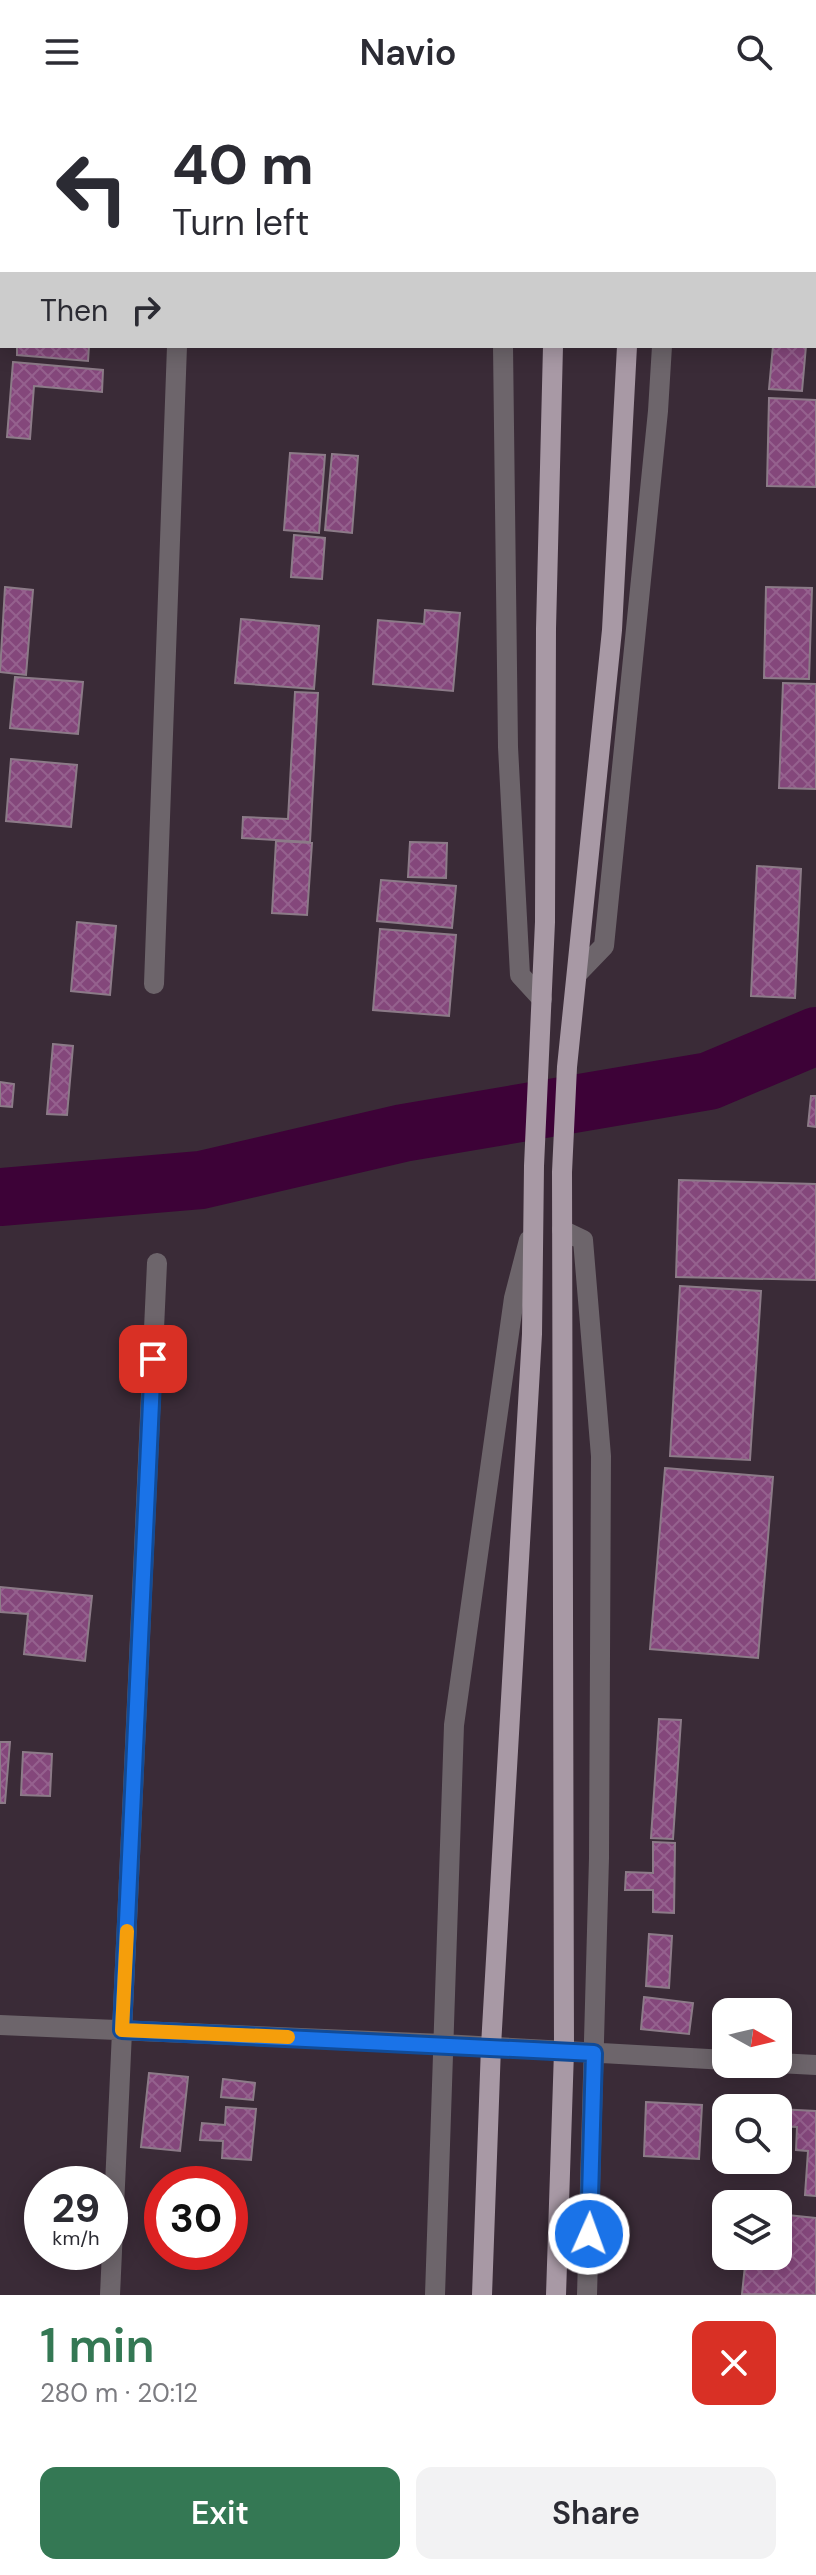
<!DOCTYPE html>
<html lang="en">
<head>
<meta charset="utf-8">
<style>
  :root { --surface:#fff; --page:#f2f2f3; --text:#2b2b33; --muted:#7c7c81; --accent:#347854 }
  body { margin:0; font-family:"DM Sans",sans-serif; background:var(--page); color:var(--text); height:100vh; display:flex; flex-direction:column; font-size:30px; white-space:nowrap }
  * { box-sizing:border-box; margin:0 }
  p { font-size:26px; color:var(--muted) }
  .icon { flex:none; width:44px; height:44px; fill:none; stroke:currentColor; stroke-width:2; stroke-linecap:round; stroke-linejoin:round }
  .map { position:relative; height:2191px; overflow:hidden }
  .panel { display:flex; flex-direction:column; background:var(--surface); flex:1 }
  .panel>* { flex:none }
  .banner { position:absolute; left:0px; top:0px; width:816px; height:244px; box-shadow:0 4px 20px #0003; background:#fff; color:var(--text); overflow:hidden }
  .needle { width:52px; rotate:98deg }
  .controls { position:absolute; left:712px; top:1894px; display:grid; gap:16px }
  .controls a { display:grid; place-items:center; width:80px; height:80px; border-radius:16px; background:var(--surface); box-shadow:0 4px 20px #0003; font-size:40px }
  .speed { position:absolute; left:24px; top:2062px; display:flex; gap:16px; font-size:40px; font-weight:700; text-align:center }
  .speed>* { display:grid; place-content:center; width:104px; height:104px; border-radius:50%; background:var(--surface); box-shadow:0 4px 20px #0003; line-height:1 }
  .speed small { font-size:20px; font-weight:400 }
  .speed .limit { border:12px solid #d22; background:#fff; color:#111 }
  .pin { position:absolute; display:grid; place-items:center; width:68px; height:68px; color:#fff; margin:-34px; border-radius:16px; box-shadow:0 4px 12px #0006 }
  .me { position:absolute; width:88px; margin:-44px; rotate:2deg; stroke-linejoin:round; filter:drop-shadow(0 0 6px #0008) }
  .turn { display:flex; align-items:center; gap:28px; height:168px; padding:0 40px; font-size:36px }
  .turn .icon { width:104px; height:104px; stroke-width:2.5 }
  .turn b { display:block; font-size:56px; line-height:68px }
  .then { display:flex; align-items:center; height:76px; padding:0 40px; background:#0003; gap:16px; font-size:30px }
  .round { display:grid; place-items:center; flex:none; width:84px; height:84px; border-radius:16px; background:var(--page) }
  .summary { display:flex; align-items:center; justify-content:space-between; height:136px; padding:0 40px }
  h1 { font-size:48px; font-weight:600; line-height:60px; color:var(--accent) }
  .primary-button { display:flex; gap:16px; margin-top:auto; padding:16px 40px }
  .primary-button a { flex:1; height:92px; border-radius:16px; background:var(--accent); color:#fff; font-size:32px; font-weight:600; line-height:92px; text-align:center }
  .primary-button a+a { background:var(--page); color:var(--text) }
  header { display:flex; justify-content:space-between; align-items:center; height:104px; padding:0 40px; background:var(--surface); font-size:36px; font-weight:600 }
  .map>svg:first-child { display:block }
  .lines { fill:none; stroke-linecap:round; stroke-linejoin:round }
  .river { stroke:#3d0237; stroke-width:58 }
  .building { fill:url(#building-cross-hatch); stroke:#8c7b88; stroke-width:2 }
  .minor { stroke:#6d656b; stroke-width:20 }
  .major { stroke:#a899a5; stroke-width:20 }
  .route-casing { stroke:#114b97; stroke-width:20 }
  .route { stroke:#1a73e8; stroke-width:14 }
  .slow { stroke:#f59e0b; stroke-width:14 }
</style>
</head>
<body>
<header><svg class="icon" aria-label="menu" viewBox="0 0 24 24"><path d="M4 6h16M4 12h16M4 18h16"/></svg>Navio<svg class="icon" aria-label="search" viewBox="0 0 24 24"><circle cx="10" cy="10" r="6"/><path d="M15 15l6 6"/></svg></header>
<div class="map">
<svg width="816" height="2191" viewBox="0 0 816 2191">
  <defs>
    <pattern id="building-cross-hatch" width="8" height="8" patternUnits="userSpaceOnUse" patternTransform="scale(2)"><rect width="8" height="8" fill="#84477b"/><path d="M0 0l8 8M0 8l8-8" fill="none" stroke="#95618e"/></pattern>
  </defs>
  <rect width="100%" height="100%" fill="#3a2b37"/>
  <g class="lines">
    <!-- river -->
    <path class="river" d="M0,1093L201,1076L403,1029L709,977L816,932"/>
  </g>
  <!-- building -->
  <path class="building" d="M344,0H474L344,2Z
    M17,242H89L88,257L17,251Z
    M773,242H806L802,287L769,285Z
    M13,258L103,266L102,288L34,282L30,335L7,333Z
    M769,294L816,296V383L767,382Z
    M290,349L325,351L319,429L284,426Z
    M332,350L358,352L352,429L325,426Z
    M294,431L325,434L322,475L291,473Z
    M5,483L33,486L26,571L0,568Z
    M766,483L812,484L809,575L764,574Z
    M425,506L460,509L453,587L373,580L378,516L424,520Z
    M241,515L319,522L314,585L235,579Z
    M15,573L83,578L78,630L10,624Z
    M783,579L816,580V685L779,684Z
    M295,588L318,589L310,738L242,734L243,713L288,715Z
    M11,655L77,661L71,723L6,717Z
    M276,737L312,739L307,811L272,809Z
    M410,738L447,739L446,774L408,773Z
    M757,762L801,765L795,894L751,892Z
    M381,776L456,782L452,824L377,817Z
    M77,818L116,822L110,891L71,887Z
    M380,825L456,831L449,912L373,906Z
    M53,940L73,942L67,1011L47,1010Z
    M0,978L14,980L12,1003L0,1002Z
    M811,992H816V1023L808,1022Z
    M679,1076L816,1080V1176L676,1173Z
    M680,1182L761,1187L750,1356L670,1352Z
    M665,1364L773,1373L758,1554L650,1545Z
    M0,1483L92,1492L85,1557L24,1550L28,1510L0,1508Z
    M659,1615L681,1616L673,1735L651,1734Z
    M0,1638H10L5,1699H0Z
    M23,1648L52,1650L50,1692L21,1691Z
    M653,1738L675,1739L674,1809L653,1808V1786H625L626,1768L653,1769Z
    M649,1830L672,1832L669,1884L646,1882Z
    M644,1893L693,1899L689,1930L641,1925Z
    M149,1969L188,1973L180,2047L141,2043Z
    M223,1975L255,1979L253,1996L221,1993Z
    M646,1998L702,2001L699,2055L644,2052Z
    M226,2003L256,2005L251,2056L222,2054L223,2037L200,2036L202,2019L225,2021Z
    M778,2005L816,2007V2092L805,2091L808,2047L796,2046L797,2023L778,2022Z
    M778,2110L816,2114V2191L742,2190L746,2152H778Z"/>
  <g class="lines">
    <!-- minor -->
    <path class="minor" d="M501,0V2
      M186,2V0
      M674,2V0
      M503,242L508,643L520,871L542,895
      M577,870L604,842L658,307L662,242
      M154,880L177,242
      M562,1126L583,1136L601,1352L599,1754L587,2191
      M0,1921L443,1940L726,1956
      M778,1959L816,1961
      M110,2191L157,1159
      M435,2191L454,1621L514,1194L529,1136"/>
    <!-- major -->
    <path class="major" d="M559,2V0
      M640,2V0
      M482,2191L491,1942L532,1230L534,1062L545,818L546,525L553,242
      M556,2191L564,1947L562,1068L567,963L612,526L627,242"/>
  </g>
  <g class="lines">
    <defs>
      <path id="route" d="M153,1255L122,1926L594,1949L589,2130"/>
    </defs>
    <!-- route casing -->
    <use href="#route" class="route-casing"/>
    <!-- route -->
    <use href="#route" class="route"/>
    <!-- slow -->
    <path class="slow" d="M127,1827L122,1926L288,1933"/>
  </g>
</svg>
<div class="controls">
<a><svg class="needle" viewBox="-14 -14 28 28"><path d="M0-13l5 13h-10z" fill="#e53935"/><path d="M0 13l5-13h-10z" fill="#7c7c81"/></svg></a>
<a><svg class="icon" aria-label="search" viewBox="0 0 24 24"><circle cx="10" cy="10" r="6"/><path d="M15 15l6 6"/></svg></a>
<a><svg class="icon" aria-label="layers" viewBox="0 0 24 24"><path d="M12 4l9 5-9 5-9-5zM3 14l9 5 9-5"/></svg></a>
</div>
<div class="speed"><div>29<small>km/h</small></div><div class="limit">30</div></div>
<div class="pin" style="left:153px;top:1255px;background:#d93025"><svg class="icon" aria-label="arrive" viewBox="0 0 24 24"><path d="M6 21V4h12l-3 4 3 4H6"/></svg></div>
<svg class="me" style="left:589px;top:2130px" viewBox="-20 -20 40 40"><circle r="17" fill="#1a73e8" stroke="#fff" stroke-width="3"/><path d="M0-11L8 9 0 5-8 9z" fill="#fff"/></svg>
<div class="banner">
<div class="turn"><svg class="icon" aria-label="left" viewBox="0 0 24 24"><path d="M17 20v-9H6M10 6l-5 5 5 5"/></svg><div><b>40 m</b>Turn left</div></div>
<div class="then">Then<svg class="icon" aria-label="right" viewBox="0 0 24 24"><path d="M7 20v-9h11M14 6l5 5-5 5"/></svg></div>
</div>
</div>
<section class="panel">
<div class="summary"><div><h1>1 min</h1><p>280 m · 20:12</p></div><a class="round" style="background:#d93025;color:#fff"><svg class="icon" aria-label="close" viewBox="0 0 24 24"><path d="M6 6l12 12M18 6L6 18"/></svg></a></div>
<div class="primary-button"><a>Exit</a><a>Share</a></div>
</section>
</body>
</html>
